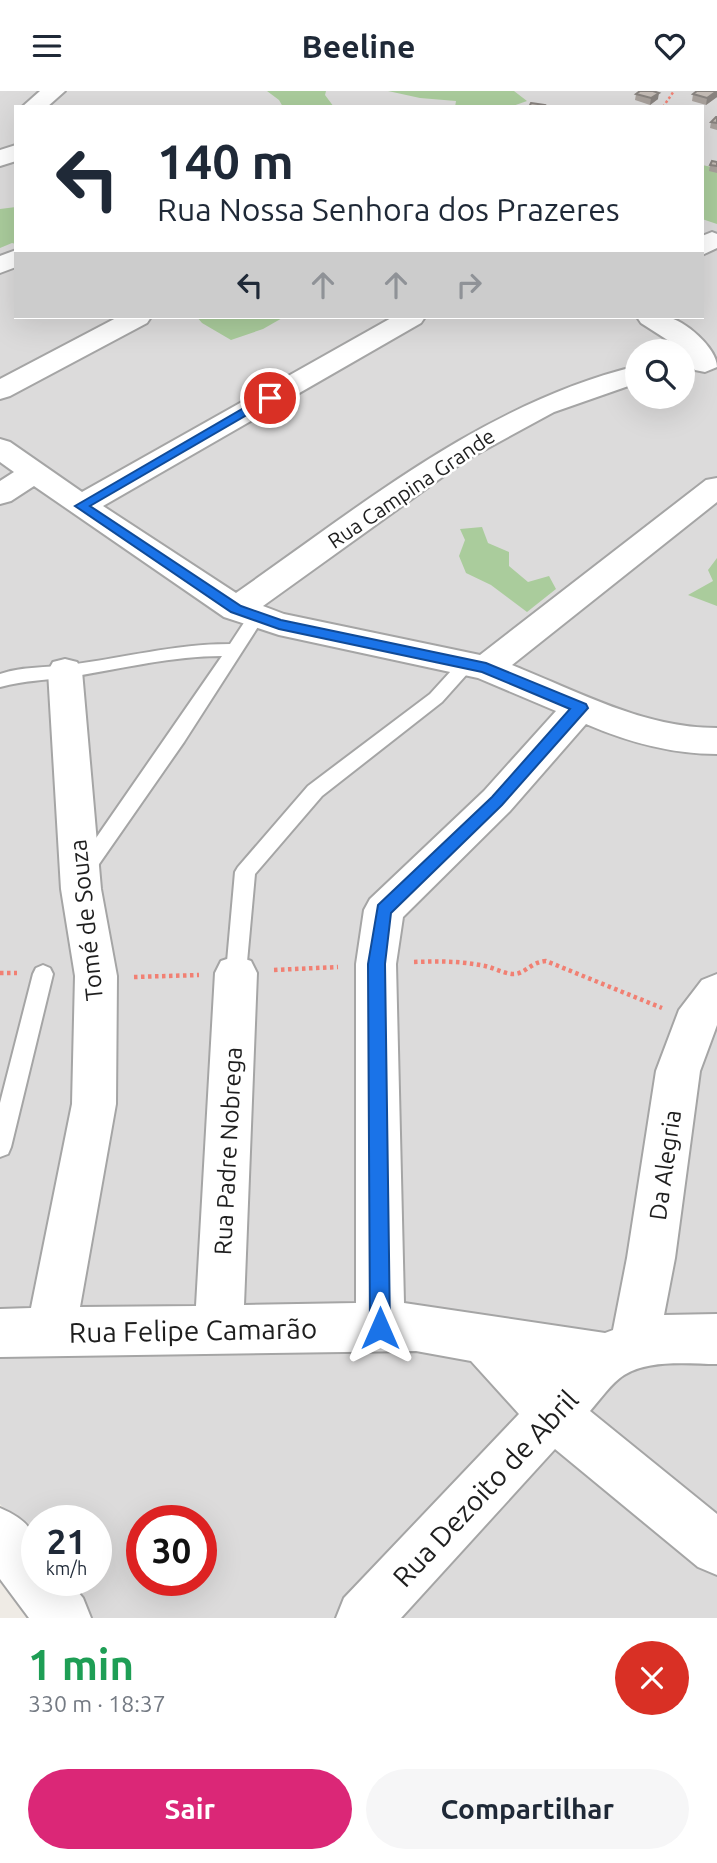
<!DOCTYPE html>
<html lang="pt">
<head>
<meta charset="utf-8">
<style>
  :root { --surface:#fff; --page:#f6f6f7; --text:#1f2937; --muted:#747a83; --accent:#db2777 }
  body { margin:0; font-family:Ubuntu,sans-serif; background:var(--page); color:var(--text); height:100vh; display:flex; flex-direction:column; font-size:26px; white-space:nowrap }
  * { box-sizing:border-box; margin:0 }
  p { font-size:23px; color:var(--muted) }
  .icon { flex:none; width:38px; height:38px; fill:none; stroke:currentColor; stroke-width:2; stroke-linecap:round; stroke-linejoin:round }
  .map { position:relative; height:1527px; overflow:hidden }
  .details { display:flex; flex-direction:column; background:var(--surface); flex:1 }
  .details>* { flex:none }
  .hud { position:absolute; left:14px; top:14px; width:690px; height:214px; border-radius:0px; box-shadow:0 7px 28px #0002; background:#fff; color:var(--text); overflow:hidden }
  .tools { position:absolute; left:625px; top:248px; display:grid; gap:14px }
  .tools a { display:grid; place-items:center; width:70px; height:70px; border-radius:50%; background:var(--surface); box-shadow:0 7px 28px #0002; font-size:35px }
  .speed { position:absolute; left:21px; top:1414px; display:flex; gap:14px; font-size:35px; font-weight:700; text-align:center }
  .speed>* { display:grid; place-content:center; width:91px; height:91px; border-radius:50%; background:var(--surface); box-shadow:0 7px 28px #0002; line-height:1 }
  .speed small { font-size:18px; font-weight:400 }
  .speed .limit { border:10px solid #d22; background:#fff; color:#111 }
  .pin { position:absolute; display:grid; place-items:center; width:60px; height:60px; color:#fff; margin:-30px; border:4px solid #fff; border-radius:50%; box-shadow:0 2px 7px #0007 }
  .me { position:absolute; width:77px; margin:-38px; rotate:0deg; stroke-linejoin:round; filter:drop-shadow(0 0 5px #0008) }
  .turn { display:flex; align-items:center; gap:24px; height:147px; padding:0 28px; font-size:32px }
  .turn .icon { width:91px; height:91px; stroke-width:2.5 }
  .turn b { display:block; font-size:49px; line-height:60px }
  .lanes { display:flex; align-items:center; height:66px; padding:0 28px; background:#0003; justify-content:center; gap:35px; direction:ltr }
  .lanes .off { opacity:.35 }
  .round { display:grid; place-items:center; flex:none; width:74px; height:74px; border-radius:37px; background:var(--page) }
  .headline { display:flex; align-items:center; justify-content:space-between; height:119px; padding:0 28px }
  h1 { font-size:42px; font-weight:600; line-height:52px; color:#1e9e55 }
  .action { display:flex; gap:14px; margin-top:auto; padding:14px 28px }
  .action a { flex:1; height:80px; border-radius:42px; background:var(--accent); color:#fff; font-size:28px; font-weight:600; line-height:80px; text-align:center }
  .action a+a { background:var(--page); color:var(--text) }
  header { display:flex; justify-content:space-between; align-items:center; height:91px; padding:0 28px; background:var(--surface); font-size:32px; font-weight:600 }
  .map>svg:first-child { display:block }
  .residential { fill:#dcdbdb; fill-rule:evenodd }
  .forest { fill:#aacc9c }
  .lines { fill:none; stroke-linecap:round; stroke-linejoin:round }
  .service-casing { stroke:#a5a5a5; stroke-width:4 }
  .minor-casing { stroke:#a5a5a5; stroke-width:4 }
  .path-far1 { stroke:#f18073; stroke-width:2.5; stroke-dasharray:2.5 2.5; stroke-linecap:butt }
  .path { stroke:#f18073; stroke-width:4.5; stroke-dasharray:3.5 3.5; stroke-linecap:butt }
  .service { fill:#fff; fill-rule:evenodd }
  .minor { fill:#fff; fill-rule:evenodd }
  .wall { fill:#a8a19c }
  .shaded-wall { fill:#88837f }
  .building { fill:#c3bbb5; stroke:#88837f; stroke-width:2 }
  .route { fill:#1a73e8; stroke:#114b97; stroke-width:2 }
  .labels { text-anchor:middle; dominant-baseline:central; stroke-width:5; stroke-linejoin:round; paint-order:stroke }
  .far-street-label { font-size:21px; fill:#1e1e1e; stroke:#fff }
  .street-label { font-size:24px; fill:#1e1e1e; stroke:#fff }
  .near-street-label { font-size:28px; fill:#1e1e1e; stroke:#fff }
</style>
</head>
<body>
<header><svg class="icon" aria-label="menu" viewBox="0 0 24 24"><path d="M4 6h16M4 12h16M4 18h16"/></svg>Beeline<svg class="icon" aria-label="heart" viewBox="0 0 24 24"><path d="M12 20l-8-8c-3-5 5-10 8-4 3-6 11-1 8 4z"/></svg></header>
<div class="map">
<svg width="717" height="1527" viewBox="0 0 717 1527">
  <rect width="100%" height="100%" fill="#efebe5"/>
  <!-- residential -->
  <path class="residential" d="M0,0H717V1527H93L62,1489H96V1430H37V1458L0,1413ZM16,16H702V226H16ZM637,261H682V306H637ZM142,1430H201V1489H142Z"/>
  <!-- forest -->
  <path class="forest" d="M267,0H326L325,4L334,16H283L279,9Z
    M388,0H514L527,10L510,16H455L456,10L420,7Z
    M702,74L717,77V133L702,128Z
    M16,116V153L12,152L0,157V118Z
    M197,226H284L263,238L231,249L202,232Z
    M482,436L488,452L509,461V475L528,491L549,485L556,498L527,521L491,494L466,482L459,465L465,449L460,438Z
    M717,467V515L688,504L713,490L708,479Z"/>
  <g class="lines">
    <defs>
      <path id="service" d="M257,519L265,525L184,651L90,786L83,789L76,786L73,781L76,776L222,565C173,565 124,577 76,585C49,589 25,589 0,596V583C23,575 46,577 69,574C123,567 175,553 230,553L251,521Z
        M467,567L476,573L442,611L322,705L255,783L246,882L243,888L236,891L229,888L226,882L235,781L238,776L308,695L430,603L461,569Z
        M43,874L50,877L53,883L11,1056L8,1063L0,1066V1012L33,883L36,877Z"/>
      <path id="minor" d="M40,0H65L47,16H22Z
        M16,54V70L0,75V59Z
        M712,141L717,143V157L702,164V145Z
        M16,159V176L0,182V165Z
        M118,226H151L147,232L10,305L0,308V288Z
        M393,226H425L421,232L103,415L236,502C362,414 485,312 637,275V292L554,321L466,369L263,515L284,523L480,564L706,389L717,387V411L512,574C579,601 644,637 717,637V663C671,663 628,651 586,633L510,720L403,826L396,873L404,1212L605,1242L613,1239L627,1167L656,980L679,919L702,889L717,883V934L700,980L675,1167L664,1224L717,1223V1273C689,1273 649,1268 624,1284C611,1292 600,1309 590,1320L717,1423V1484L698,1476L555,1358L401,1527H336L344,1507L519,1323L471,1270L416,1260L0,1266V1218L31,1217L72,1013L75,885L61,798L48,580L53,571L65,568L77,571L82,580L101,798L117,885L116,1013L80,1216L196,1215L215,882L221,870L236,865L251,870L257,882L244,1214L356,1212V873L364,819L370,808L484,700L556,620L478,587L279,544L224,526L34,395L11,410L0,413V390L14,381L0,371V348L10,351L82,401Z
        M637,226C646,226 657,224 666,226C684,228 717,257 717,276L705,281L695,279L680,257L641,232Z
        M0,1417C40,1434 37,1451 37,1489H68L83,1507L91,1527H29L0,1488Z"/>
    </defs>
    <!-- service casing -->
    <use href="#service" class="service-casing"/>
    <!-- minor casing -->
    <use href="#minor" class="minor-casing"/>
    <!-- path-far1 -->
    <path class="path-far1" d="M663,16L674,0"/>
    <!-- path -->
    <path class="path" d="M414,871C438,870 461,870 485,875C494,877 503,882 512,883C525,884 530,871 546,870L662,917
      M274,879L338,876
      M0,882H17
      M134,886L199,884"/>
    <!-- service -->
    <use href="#service" class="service"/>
    <!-- minor -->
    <use href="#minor" class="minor"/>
  </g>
  <!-- wall -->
  <path class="wall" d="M717,0V6L706,14L692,10L693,3Z
    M636,3L658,8L650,14L635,9Z
    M717,26V39L710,37L711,31Z
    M717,71V82L709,80L710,74Z"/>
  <!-- shaded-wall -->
  <path class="shaded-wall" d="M717,0V6L706,14L707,7Z
    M659,2L658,8L650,14L651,7Z"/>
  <!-- building -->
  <path class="building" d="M640,0H653L659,2L651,7L636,3Z
    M697,0H717L707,7L693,3Z
    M531,12L545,14L544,16H529Z
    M716,26H717V32L711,31Z
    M712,70L717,71V75L710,74Z"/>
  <!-- route -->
  <path class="route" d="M266,304L276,307L90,415L241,515L281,529L486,572L586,613L588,617L502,714L391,822L385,873L390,1237L387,1244L380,1247L373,1244L370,1237L368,873L378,814L492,706L570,618L482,581L279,538L231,521L75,415Z"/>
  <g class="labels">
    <!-- far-street labels -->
    <g class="far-street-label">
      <text transform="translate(411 397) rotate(-34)">Rua Campina Grande</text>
    </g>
    <!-- street labels -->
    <g class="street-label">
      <text transform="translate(86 829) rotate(-96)">Tomé de Souza</text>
      <text transform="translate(228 1060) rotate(-87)">Rua Padre Nobrega</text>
      <text transform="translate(665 1074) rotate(-82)">Da Alegria</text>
    </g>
    <!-- near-street labels -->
    <g class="near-street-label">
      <text transform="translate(193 1239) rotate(-1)">Rua Felipe Camarão</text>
      <text transform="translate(485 1397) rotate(-47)">Rua Dezoito de Abril</text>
    </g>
  </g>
</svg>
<div class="tools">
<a><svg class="icon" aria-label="search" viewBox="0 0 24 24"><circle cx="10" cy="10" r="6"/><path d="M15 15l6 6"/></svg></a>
</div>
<div class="speed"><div>21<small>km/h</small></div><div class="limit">30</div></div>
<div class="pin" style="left:270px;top:307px;background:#d93025"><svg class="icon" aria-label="arrive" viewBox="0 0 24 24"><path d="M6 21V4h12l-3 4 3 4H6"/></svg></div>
<svg class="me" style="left:380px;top:1237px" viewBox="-20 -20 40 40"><path d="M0-17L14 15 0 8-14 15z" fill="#1a73e8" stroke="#fff" stroke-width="4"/></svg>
<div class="hud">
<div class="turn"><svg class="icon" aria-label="left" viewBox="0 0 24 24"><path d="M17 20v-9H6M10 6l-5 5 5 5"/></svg><div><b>140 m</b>Rua Nossa Senhora dos Prazeres</div></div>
<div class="lanes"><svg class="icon" aria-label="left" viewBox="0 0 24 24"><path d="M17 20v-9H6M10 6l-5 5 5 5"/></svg><svg class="icon off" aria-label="ahead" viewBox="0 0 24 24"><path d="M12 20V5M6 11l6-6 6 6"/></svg><svg class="icon off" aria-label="ahead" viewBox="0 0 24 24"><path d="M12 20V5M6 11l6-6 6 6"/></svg><svg class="icon off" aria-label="right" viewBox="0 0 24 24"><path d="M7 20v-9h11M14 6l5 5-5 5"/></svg></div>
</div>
</div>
<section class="details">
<div class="headline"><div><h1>1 min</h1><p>330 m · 18:37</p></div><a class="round" style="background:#d93025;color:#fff"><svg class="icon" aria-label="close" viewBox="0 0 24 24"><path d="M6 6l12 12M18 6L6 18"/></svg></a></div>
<div class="action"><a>Sair</a><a>Compartilhar</a></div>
</section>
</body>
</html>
